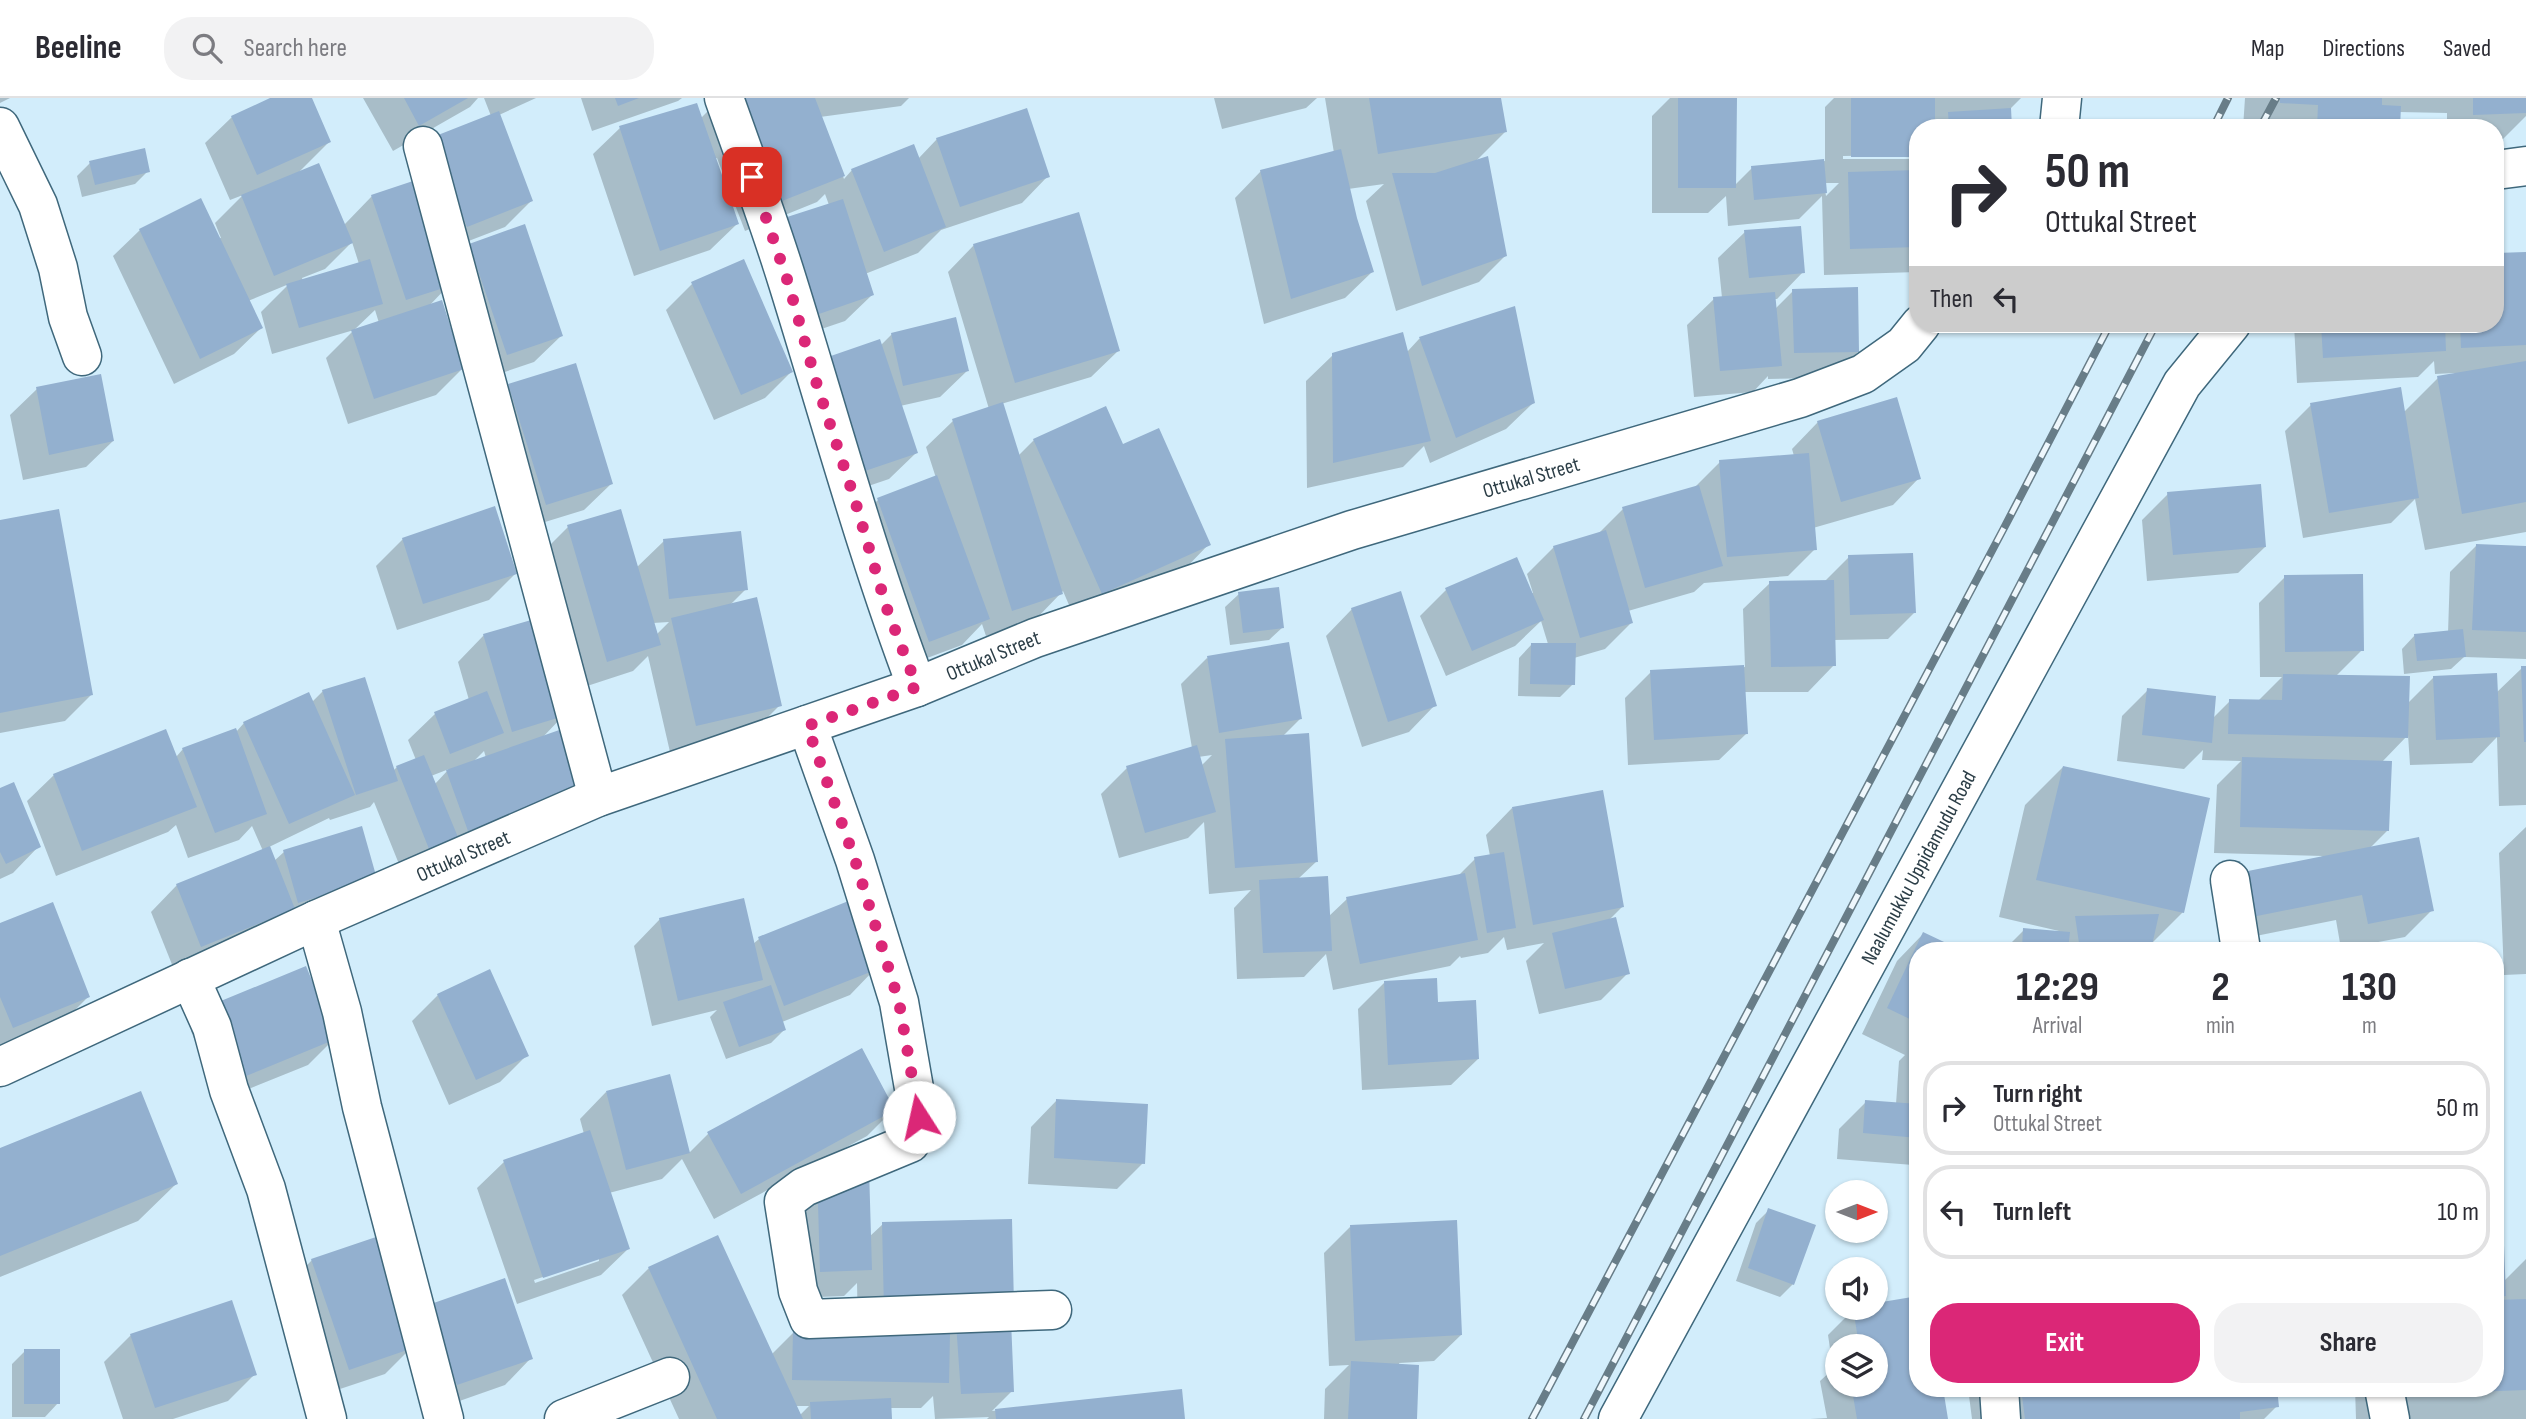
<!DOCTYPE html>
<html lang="en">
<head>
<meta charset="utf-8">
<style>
  :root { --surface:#fff; --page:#f2f2f3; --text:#2b2b33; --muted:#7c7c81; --line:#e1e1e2; --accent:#db2777 }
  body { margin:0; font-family:"Sofia Sans Condensed",sans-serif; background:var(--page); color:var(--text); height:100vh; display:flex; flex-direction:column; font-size:26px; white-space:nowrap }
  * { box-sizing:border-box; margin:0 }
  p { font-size:23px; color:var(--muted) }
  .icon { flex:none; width:38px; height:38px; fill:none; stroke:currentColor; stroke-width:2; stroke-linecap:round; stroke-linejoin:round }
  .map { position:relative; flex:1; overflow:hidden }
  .side { position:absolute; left:1909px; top:844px; width:595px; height:455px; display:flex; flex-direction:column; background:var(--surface); border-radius:28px; box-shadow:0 2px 5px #0004 }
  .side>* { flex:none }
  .hud { position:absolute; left:1909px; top:21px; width:595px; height:214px; border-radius:28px; box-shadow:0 2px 5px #0004; background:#fff; color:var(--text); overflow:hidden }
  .needle { width:46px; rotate:90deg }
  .controls { position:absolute; left:1825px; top:1082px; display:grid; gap:14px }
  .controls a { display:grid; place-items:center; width:63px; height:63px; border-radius:50%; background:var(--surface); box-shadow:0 2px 5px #0004; font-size:35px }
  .pin { position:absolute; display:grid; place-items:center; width:60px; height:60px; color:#fff; margin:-30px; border-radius:14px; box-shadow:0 4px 10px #0006 }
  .me { position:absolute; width:77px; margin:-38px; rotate:350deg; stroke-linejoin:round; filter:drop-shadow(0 0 5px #0008) }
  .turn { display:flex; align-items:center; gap:24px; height:147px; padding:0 21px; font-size:32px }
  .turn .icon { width:91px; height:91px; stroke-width:2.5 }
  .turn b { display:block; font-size:49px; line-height:60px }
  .then { display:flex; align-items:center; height:66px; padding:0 21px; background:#0003; gap:14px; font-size:26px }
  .eta { display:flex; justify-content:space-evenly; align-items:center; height:119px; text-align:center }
  .eta b { font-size:42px; font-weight:700; line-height:49px }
  .button { display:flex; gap:14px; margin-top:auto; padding:14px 21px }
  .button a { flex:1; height:80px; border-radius:28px; background:var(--accent); color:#fff; font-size:28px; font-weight:700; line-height:80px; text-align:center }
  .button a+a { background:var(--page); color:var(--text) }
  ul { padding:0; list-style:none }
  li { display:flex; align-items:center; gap:21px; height:94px; margin:0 14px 10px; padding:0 7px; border:4px solid var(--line); border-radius:28px }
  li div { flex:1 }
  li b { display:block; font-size:26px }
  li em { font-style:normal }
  header { display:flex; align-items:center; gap:42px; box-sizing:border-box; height:98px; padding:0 35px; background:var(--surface); border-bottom:2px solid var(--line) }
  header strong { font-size:33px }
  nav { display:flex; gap:38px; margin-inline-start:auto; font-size:24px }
  .search { width:490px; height:63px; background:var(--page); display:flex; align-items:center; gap:18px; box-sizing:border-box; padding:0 24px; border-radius:28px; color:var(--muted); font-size:26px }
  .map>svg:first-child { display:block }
  .shadow { fill:#0003; fill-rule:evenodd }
  .building { fill:#93b0cf }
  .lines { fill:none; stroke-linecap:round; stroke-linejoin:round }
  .street-casing { stroke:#3f687c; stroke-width:41 }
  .secondary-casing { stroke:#3f687c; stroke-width:41 }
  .street { stroke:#fff; stroke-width:38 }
  .secondary { stroke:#fff; stroke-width:38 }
  .rail-casing { stroke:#687d88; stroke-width:8 }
  .rail { stroke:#eef7fc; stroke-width:5; stroke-dasharray:16; stroke-linecap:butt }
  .route { stroke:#db2777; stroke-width:12; stroke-dasharray:0 21.6 }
  .labels { text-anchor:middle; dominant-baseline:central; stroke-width:5; stroke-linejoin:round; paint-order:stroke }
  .street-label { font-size:21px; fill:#2c3e47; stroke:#eef7fc }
</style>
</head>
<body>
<header>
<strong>Beeline</strong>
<div class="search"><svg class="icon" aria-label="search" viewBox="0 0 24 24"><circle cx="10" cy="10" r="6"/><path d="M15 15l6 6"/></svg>Search here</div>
<nav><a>Map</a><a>Directions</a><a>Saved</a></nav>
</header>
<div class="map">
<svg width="2526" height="1321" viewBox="0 0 2526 1321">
  <rect width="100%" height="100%" fill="#d2edfb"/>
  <!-- shadow -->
  <path class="shadow" d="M0,0H10L0,5Z
    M274,0H310L329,44L297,76L344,127L372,98L414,84L407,67L434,40L491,18L484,0H536L499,17L531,103L505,129L440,154L470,147L561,238L534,264L481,282L448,188L429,208L462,271L436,297L348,326L326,260L354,232L272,256L261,214L289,186L248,203L261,230L234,256L174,286L113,158L140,132L221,140L215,125L243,97L230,102L205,45L232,19ZM352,144L359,166L303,183L302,180L325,171ZM375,212L379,225L353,233Z
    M363,0H478L470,9L393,53Z
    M581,0H682L678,3L592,33Z
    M721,0H909L901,8L820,19L844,81L852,72L918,61L937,41L1048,78L1022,105L941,132L918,155L865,176L872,197L845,223L789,242L829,107L825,96L817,104L745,133L717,60L714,61L737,126L710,152L634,178L593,56L620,30L700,21Z
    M1214,0H1317L1306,10L1222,31Z
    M1325,0H1499L1505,34L1474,65L1505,158L1479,184L1396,213L1366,103L1384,86L1348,91L1372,174L1345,200L1264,226L1235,100L1261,73L1334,55Z
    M1670,0H1735L1734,88L1752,70L1825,63V9L1834,0H2021L2009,12L2010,30H1918L1917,174L1824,177L1822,98L1799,121L1728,128L1726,98L1708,115H1652V18ZM1910,57V61H1843V58ZM1824,85H1839L1826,98Z
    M2245,0H2526V18L2503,41H2496V30H2447V15L2399,14L2398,30H2243Z
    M90,65L148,73L135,86L82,99L77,78Z
    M1745,134L1803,174L1777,201H1773L1774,212L1793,193L1858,254L1831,280L1768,281V278L1753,294L1694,299L1687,227L1714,201L1722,200L1718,160Z
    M974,147L1118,253L1091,279L1001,306L1018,358L1034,342L1209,446L1183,473L1075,521L1063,493L1035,522L986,538L982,526L962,547L903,569L851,428L878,402L936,380L926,349L953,323L989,311L948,174Z
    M2526,156V434L2425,452L2415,401L2391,425L2303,440L2285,333L2311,307L2403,315L2438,280L2455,277V275L2435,276L2434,263L2418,279L2297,285L2294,226H2496V157Z
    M692,186L791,274L765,300L714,322L666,212Z
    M1514,210L1533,305L1506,331L1430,365L1424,348L1403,369L1307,390L1306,283L1333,257L1407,254L1419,241Z
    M892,236L967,273L940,299L900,308L916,355L889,381L836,399L880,248Z
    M509,287L611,386L584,412L519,432L483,313Z
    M37,291L113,343L86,369L23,382L10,317Z
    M1818,324L1919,380L1893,407L1813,430L1815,451L1788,478L1704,485L1694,494L1628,513L1631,525L1605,551L1574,560L1573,586L1560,599L1518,598L1519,560L1532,546H1548L1541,523L1515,548L1446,578L1420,518L1446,492L1533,495L1527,476L1554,449L1597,437L1623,411L1693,391L1720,364L1794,358L1792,351Z
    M2168,396L2265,449L2238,475L2147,483L2142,422Z
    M0,424L91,597L65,623L0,635Z
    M568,429L636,470L664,443L746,491L730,507L780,607L753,634L670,654L648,558L633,573L581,590L542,455ZM669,524L656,537L653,525Z
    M403,441L515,476L489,502L397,532L376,468Z
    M2476,448L2526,450V561L2464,559L2451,571L2404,576L2402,551L2415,537L2448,535L2450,474Z
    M1849,459L1914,515L1888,541L1834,542V567L1808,594H1744L1746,636L1719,662L1628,667L1625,600L1651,574L1745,569L1743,511L1770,485L1824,484Z
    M2285,479L2362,552L2336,578L2407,606L2434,579L2496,595L2522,570L2526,569V707L2499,708L2497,639L2472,665L2410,667L2408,637L2381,665L2387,733L2370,750L2432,812L2405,839L2341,851L2336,822L2226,844L2218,802L2323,758L2214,755L2217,687L2241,663L2202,662L2203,652L2184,671L2117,663L2122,618L2148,592L2213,620L2230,603H2258L2282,579H2260L2259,505Z
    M1239,496L1283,529L1269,542L1230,547L1225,509Z
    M1352,511L1435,607L1409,634L1362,649L1326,538Z
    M484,537L565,616L541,641L585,690L405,781L374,704L370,709L330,722L329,720L269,749L274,763L284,754L375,780L175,874L151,814L177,787L263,753L252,728L239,742L188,760L176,727L168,734L56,778L27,703L54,677L176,659L183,651L236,634L244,625L312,604L323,593L393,673L397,669L416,662L408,642L435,616L469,602L458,564ZM484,653L486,660L473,664ZM449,671L434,687L431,678Z
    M1207,560L1300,621L1283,638L1317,763L1298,781L1328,819L1347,801L1457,779L1475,761L1490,758L1486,737L1512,710L1622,809L1608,823L1628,875L1601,902L1539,916L1526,863L1544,845L1507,852L1504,839L1488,855L1461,860L1460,858L1450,868L1333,892L1326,856L1304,879L1237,881L1234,810L1251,792L1209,796L1204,724L1188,740L1119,760L1101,696L1127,670L1192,650L1181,586ZM1212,657L1201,668L1198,659Z
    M2063,669L2183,814L2150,847L2149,852H2004L2024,832L2059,835V833L1999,819L2025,707Z
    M0,691L39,748L13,775L0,781Z
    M2526,729V876L2504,877L2499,755Z
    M850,804L876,870L850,897L782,924L784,932L771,945L726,961L710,919L717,912L652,928L634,848L660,821L753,846L759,841Z
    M0,827L88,899L62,925L0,950Z
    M1923,836L1957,852H1918V1062L1913,1067L1837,1061L1839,1031L1866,1004L1896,1006L1899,963L1905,957L1862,936L1897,863Z
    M1384,885L1437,905L1478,961L1451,987L1362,992L1358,911Z
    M438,897L527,957L500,984L449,1007L412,923Z
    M217,907L334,941L308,967L219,1003L191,933Z
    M606,994L689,1055L709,1035L893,1012L867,1038L714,1121L682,1061L662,1081L609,1095L628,1151L601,1177L517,1206L477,1090L504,1064L584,1036L580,1021ZM599,1160V1163L535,1185L534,1182Z
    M1057,1002L1143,1065L1117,1091L1028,1086L1031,1029Z
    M0,1052L176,1086L138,1123L0,1179Z
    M818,1073L869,1139L883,1126L995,1225L1012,1293L992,1313L1180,1293L1183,1321H987L989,1319L935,1321L933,1298L921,1310H889L890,1321H679L622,1197L649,1170L717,1139L771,1257L794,1234L858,1235L857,1185L844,1198L794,1200L792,1099ZM795,1308H809L799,1318Z
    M1769,1112L1793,1186L1780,1199L1736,1183L1756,1125Z
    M2502,1123L2504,1183L2526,1161V1321H2356L2355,1290H2496V1124Z
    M1350,1129L1461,1237L1434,1263L1399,1265L1415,1321H1324L1325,1291L1349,1267L1329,1268L1324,1155Z
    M312,1162L405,1233L531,1260L505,1287L431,1313L409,1252L385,1276L322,1297L286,1189Z
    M1918,1200V1290H1941L1946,1321H1810L1827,1320L1820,1283L1833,1271L1828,1237L1854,1211L1876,1209V1207ZM1838,1248H1876V1286H1838Z
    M131,1237L255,1276L228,1303L173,1321H123L104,1264Z
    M25,1253L58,1305L45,1319H12V1266Z
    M1968,1290H2275L2277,1308L2264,1321H1972Z"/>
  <!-- building -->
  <path class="building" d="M270,0H312L331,44L257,77L231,18Z
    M404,0H468L419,28Z
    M615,0H639L618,8Z
    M730,0H815L845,78L772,107Z
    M1369,0H1501L1507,34L1378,56Z
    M1678,0H1737L1736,90H1678Z
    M1851,0H1935V30H1918V59H1851Z
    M2280,0H2382V7L2401,8L2400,30H2317L2318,7L2280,5Z
    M2473,0H2526V15L2473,17Z
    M697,5L739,126L660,153L619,28Z
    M1027,10L1050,79L960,109L936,40Z
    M2011,10L2012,30H1949L1948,14Z
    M499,13L533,103L467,129L433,39Z
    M914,46L946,129L884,154L851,71Z
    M145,50L150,74L95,87L89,63Z
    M1341,51L1357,120L1374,174L1291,201L1260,72Z
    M1488,58L1507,158L1422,188L1392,75H1435Z
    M1824,61L1827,95L1754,102L1751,68Z
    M319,65L353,145L274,178L241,97Z
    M1918,72V149L1850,151L1848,74Z
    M419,81L453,187L406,202L371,97Z
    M201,100L263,230L200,261L139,131Z
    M843,101L874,197L816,217L784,120Z
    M1079,114L1120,253L1015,285L973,146Z
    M525,126L563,238L507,257L469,146Z
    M1801,128L1805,175L1749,180L1744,132Z
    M2526,154V247L2461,250L2460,226H2496V155Z
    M370,161L383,206L299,230L286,186Z
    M744,161L793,274L741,297L691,184Z
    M1858,189L1859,254L1794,255L1792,191Z
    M1775,194L1782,268L1720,273L1713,199Z
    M442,202L464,271L374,301L351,232Z
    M1515,208L1535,305L1456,340L1419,239Z
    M956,219L969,273L903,288L891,235Z
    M2321,226H2445L2446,253L2323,260Z
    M1403,234L1431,343L1333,365L1332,255Z
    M880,241L918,355L862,374L825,260Z
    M2526,263V404L2462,416L2437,278Z
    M576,265L613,386L546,407L508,286Z
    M101,276L114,343L49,357L36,289Z
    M2401,289L2419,400L2329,415L2310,305Z
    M1897,299L1921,381L1841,404L1817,323Z
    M1003,304L1063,496L1012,513L952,321Z
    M1106,308L1123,346L1159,330L1211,447L1102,496L1033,341Z
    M1809,355L1817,452L1727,459L1719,362Z
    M937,377L990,521L929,544L877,400Z
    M2261,386L2266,449L2173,457L2167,394Z
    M1699,387L1723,468L1645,490L1622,409Z
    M495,408L517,476L423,506L402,440Z
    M59,411L93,597L0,615V422Z
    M621,411L661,547L607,564L567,427Z
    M1606,432L1633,525L1580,540L1553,448Z
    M741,433L748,492L669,501L663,441Z
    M2476,446L2526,448V534L2472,532Z
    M1913,455L1916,515L1850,517L1848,457Z
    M1517,459L1544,522L1472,553L1445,490Z
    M2363,476L2364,553L2285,554L2284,477Z
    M1834,482L1836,568L1771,569L1769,483Z
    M1279,489L1284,530L1243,535L1238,494Z
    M1401,493L1437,608L1388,624L1351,510Z
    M757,499L782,608L696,628L671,520Z
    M538,520L567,617L512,634L483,536Z
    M2463,531L2466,559L2417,563L2414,536Z
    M1289,544L1302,621L1219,635L1207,558Z
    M1531,545H1576L1575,587L1530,586Z
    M1744,567L1748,636L1654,642L1650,572Z
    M2521,568H2526V644H2524Z
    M2497,575L2500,639L2436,642L2433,578Z
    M2283,576L2410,578L2408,640L2228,636L2229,601L2282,602Z
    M365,579L398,683L356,697L322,592Z
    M2147,590L2216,598L2212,645L2142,637Z
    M487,593L504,635L450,656L434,614Z
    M309,594L355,697L289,726L243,624Z
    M236,630L267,716L215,735L182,650Z
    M565,630L587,691L468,733L446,672Z
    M166,631L197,709L82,753L53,676Z
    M1309,635L1318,764L1235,770L1225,641Z
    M1197,647L1216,714L1145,735L1126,668Z
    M424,657L460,744L431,756L396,668Z
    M2242,659L2392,663L2389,733L2240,729Z
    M2063,668L2210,700L2184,815L2036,782Z
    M14,684L41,749L6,766L0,754V690Z
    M1603,692L1624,809L1533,827L1512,709Z
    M362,728L377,781L298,805L283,752Z
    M2419,739L2434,813L2368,826L2362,797L2252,819L2243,774Z
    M270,748L295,811L201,849L176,786Z
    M1504,754L1516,830L1487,835L1474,759Z
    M1465,775L1478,842L1360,866L1346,799Z
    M1328,778L1332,853L1263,855L1259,782Z
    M744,800L763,882L678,903L659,820Z
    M851,802L878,871L784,908L758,839Z
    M53,804L90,899L13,930L0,899V825Z
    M2159,816L2151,852H2080L2075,818Z
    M1616,819L1630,876L1565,891L1552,835Z
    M2023,830L2070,834L2068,852H2022Z
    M1923,834L1961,852H1918V925L1887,910Z
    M306,868L336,941L246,978L216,905Z
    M490,871L529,958L476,982L437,896Z
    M1437,880L1438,904L1476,902L1479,961L1388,967L1384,883Z
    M771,887L786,932L739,949L723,904Z
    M862,950L895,1012L741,1096L707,1034Z
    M670,976L690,1055L626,1072L606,993Z
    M141,993L178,1086L0,1158V1050Z
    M1056,1001L1148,1006L1145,1066L1054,1060Z
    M1865,1002L1918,1006V1040L1863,1035Z
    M590,1032L630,1151L543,1180L503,1062Z
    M869,1070L872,1172L820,1174L817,1071Z
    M1768,1110L1816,1127L1794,1187L1748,1170Z
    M1012,1121L1014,1208L884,1212L882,1124Z
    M1457,1122L1462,1237L1355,1243L1350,1127Z
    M2496,1122H2503L2506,1198L2496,1199Z
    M718,1137L803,1321H717L648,1169Z
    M376,1139L413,1250L349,1272L311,1161Z
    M505,1180L533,1261L457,1287L428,1207Z
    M1918,1198V1290H1943L1948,1321H1857L1851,1286H1876V1248H1859L1853,1209H1876V1205Z
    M2526,1201V1292L2393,1297V1290H2496V1202Z
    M232,1202L257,1277L155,1310L130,1236Z
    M1011,1222L1014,1294L961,1296L956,1225Z
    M793,1232L950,1235L949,1285L792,1282Z
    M24,1251H60V1306H24Z
    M1351,1263L1419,1267L1417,1321H1348Z
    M2021,1290H2277L2279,1309L2240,1314V1321H2025Z
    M1182,1291L1185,1321H996L995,1311Z
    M891,1300L892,1321H811L810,1304Z"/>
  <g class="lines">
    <defs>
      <g id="street">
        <path d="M724,0C746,62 769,123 788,185C830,320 867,457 917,589"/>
        <path d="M0,29L38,107L58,170L68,219L82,258"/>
        <path d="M2059,30L2062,0"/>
        <path d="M423,48L598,699"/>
        <path d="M807,627L855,762L899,904L919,1019L910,1045L804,1089L784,1104L798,1193L809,1221L1052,1212"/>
        <path d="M2230,782L2241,852"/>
        <path d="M316,822L342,914L362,1009L444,1321"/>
        <path d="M190,880L212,929L229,992L266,1091L327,1321"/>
        <path id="s1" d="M0,969L316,822L598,699L917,589L1035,540L1352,432L1800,300L1863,276L1904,247L1921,226"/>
        <path d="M1999,1290L2001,1321"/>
        <path d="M2384,1290L2390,1321"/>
        <path d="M564,1321L670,1279"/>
      </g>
      <g id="secondary">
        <path d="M2496,72L2526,68"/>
        <path id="s2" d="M1618,1321L2182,286L2231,226"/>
      </g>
    </defs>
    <!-- street casing -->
    <use href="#street" class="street-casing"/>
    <!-- secondary casing -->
    <use href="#secondary" class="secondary-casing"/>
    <!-- street -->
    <use href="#street" class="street"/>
    <!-- secondary -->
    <use href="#secondary" class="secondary"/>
    <defs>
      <path id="rail" d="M2213,30L2228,0
        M2260,30L2276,0
        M1532,1321L2004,430L2110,226
        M1584,1321L2156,226"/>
    </defs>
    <!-- rail casing -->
    <use href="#rail" class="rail-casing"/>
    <!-- rail -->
    <use href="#rail" class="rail"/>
  </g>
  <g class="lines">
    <!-- route -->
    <path class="route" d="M752,79L788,184L817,287L853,396L887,511L917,589L807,628L855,762L899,904L919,1019"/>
  </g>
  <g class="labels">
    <!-- street labels -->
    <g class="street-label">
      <text stroke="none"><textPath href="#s1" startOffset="1643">Ottukal Street</textPath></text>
      <text stroke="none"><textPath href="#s1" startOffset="1076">Ottukal Street</textPath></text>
      <text stroke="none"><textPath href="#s1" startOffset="509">Ottukal Street</textPath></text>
      <text stroke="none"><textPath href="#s2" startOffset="628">Naalumukku Uppidamudu Road</textPath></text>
    </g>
  </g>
</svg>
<div class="controls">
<a><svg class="needle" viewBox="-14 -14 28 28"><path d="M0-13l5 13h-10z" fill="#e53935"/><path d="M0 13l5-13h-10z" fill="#7c7c81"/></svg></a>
<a><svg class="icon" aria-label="sound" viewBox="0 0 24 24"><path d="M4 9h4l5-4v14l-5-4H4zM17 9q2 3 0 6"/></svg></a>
<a><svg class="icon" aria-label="layers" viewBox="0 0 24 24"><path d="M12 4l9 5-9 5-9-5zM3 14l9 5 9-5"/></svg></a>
</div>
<div class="pin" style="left:752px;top:79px;background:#d93025"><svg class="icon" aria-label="arrive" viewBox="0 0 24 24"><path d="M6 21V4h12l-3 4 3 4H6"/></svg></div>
<svg class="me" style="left:919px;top:1019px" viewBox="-20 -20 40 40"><circle r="19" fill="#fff"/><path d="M0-13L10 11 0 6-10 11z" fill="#db2777"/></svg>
<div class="hud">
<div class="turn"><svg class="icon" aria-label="right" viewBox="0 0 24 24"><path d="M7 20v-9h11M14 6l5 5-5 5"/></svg><div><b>50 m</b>Ottukal Street</div></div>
<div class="then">Then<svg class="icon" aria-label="left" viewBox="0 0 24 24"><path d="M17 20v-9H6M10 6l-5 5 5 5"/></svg></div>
</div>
<section class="side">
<div class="eta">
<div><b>12:29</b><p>Arrival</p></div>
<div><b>2</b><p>min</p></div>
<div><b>130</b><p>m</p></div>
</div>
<ul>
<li><svg class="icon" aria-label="right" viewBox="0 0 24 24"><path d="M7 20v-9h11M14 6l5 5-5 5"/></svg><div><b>Turn right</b><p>Ottukal Street</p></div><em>50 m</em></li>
<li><svg class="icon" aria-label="left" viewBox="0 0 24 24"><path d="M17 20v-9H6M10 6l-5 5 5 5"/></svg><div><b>Turn left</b></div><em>10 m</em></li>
</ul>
<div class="button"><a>Exit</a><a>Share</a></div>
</section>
</div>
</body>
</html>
